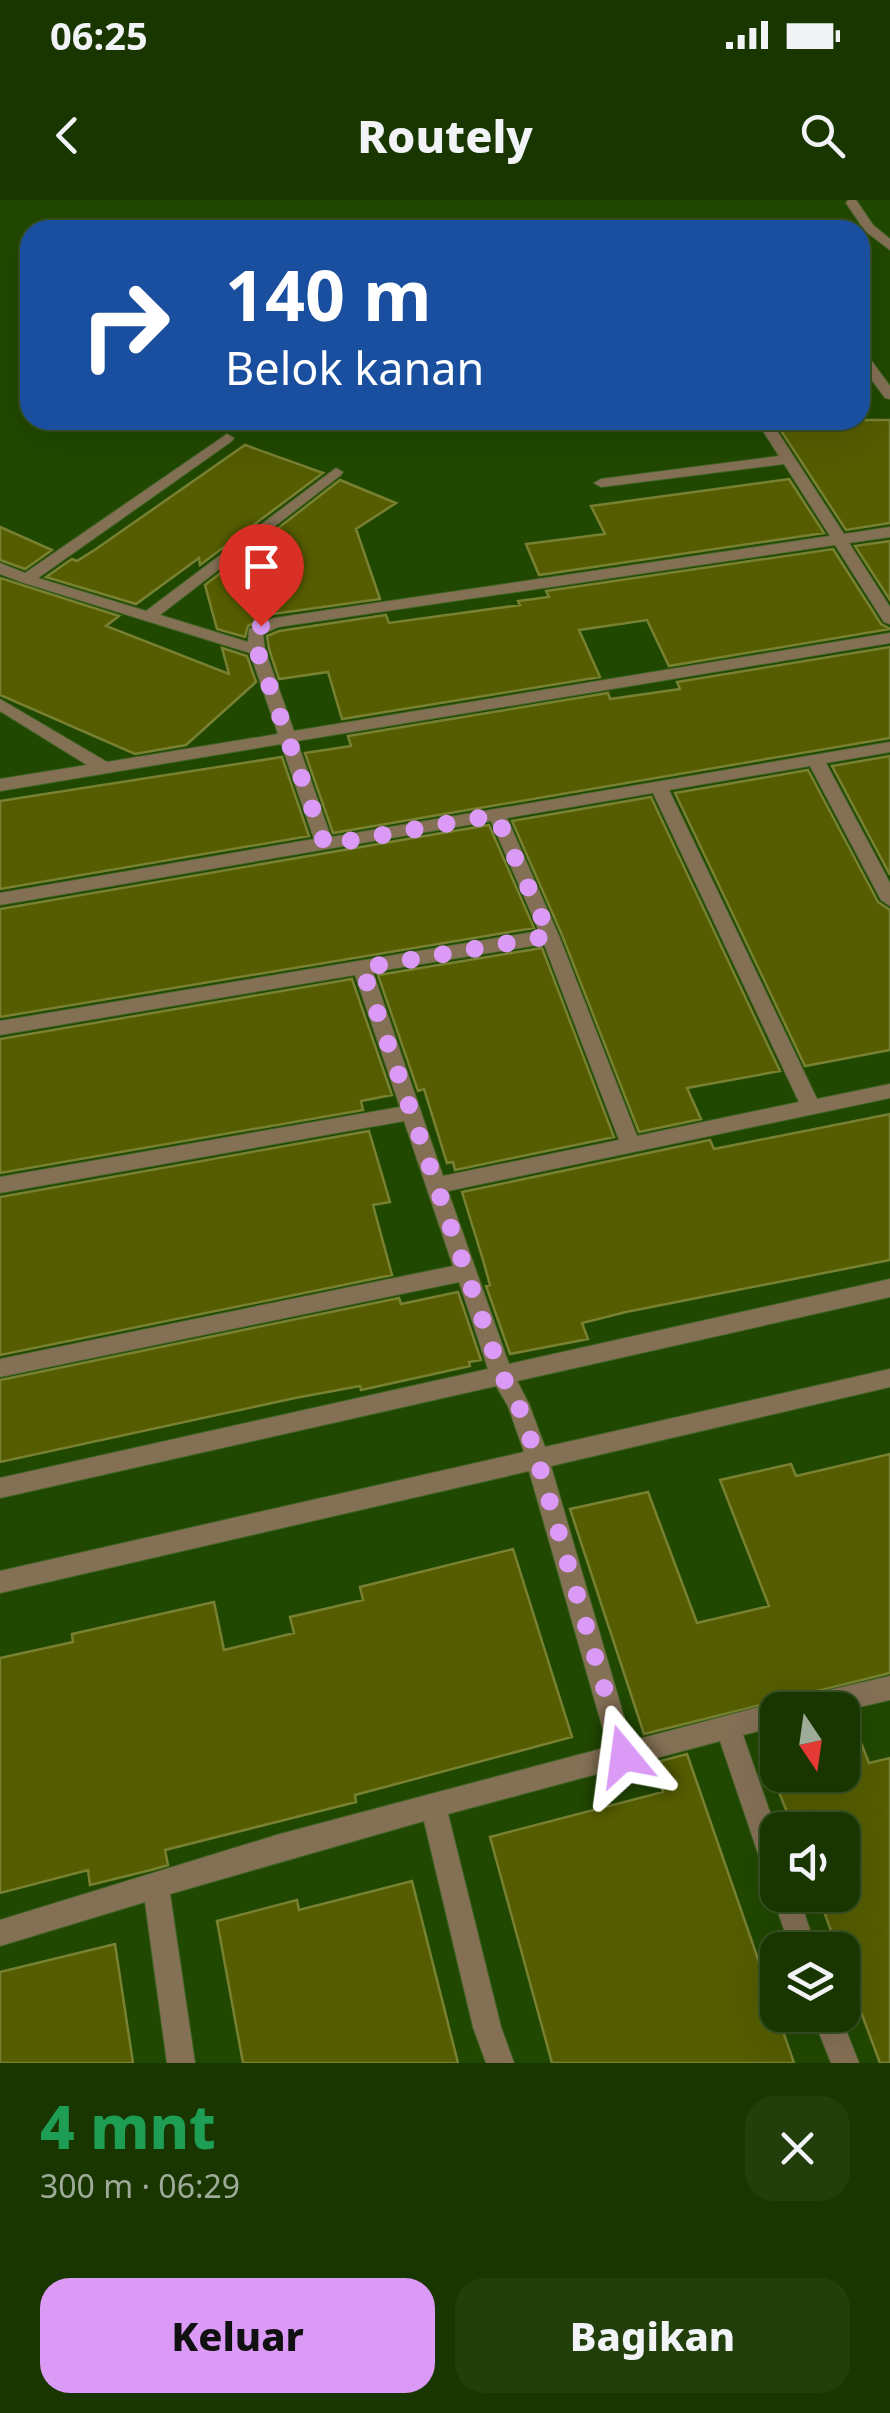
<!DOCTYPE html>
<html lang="id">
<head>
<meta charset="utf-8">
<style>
  :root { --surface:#193601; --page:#223e0b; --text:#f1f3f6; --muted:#9fab99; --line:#375023; --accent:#da9af6 }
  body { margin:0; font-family:"Noto Sans",sans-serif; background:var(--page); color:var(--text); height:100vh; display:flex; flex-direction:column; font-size:38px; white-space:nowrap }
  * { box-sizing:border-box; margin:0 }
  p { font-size:32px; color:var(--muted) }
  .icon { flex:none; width:55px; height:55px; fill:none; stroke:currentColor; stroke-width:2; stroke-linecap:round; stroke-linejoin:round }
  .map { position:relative; height:1863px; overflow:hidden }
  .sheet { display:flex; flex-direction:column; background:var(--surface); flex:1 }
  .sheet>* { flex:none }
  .top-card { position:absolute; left:20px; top:20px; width:850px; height:210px; border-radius:30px; box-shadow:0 10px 40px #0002,0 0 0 2px var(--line); background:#1a4fa0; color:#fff; overflow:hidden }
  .needle { width:65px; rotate:167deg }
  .controls { position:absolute; left:760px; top:1492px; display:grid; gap:20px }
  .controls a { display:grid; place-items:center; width:100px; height:100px; border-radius:20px; background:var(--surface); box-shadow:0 10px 40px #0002,0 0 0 2px var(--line); font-size:50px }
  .pin { position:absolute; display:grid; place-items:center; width:85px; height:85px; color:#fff; margin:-102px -42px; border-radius:50% 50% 50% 0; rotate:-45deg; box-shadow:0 0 10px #0007 }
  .pin .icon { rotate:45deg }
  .me { position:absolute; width:110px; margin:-55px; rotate:344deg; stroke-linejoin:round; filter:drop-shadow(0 0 8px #0008) }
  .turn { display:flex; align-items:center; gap:35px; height:210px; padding:0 40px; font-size:45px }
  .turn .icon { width:130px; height:130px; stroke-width:2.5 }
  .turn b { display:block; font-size:70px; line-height:85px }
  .round { display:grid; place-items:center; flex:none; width:105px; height:105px; border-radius:30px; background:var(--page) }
  .summary { display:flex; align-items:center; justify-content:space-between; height:170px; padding:0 40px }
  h1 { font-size:60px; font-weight:800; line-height:75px; color:#1e9e55 }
  .action { display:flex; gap:20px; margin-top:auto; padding:20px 40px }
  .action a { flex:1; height:115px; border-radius:30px; background:var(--accent); color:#111; font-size:40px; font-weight:800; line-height:115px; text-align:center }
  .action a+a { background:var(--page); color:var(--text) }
  .status { display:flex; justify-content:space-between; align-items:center; height:70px; padding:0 50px; background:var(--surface); direction:ltr }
  .status svg { height:28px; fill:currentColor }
  header { display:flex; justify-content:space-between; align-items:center; height:130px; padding:0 40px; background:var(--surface); font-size:45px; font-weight:800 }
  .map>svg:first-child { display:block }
  .building { fill:#555d00; stroke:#788132; stroke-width:2.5 }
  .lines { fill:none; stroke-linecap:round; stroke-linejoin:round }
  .street-casing { stroke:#406424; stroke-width:2 }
  .street { fill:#847055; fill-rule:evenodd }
  .route { stroke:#da9af6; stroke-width:18; stroke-dasharray:0 32.4 }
</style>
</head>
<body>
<div class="status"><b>06:25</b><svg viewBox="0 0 49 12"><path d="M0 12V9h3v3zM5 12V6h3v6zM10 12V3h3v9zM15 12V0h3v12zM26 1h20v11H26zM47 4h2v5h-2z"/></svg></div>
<header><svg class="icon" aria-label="back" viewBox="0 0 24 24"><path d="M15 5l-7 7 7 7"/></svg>Routely<svg class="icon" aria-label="search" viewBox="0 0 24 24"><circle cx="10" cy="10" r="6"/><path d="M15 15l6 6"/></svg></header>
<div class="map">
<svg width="890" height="1863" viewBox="0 0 890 1863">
  <rect width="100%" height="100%" fill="#214801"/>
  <!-- building -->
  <path class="building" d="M774,220H890V323L846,330Z
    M245,245L323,273L200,365L199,358L136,404L46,377L72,359L77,361L96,349Z
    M789,279L824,333L539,375L526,344L605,334L591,306Z
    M340,280L396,303L356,329L380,399L273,414L248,426L245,437L217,429L205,385Z
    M0,327L52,350L25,369L0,360Z
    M890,341V400L855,346Z
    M833,349L881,424L890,429L669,466L647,420L579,430L600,477L342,519L328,472L279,479L269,449L267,436L279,431L386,415L389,423L520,405L518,401L549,397L546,391Z
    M0,378L119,416L106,426L229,474L222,448L247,456L256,482L186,545L135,554L0,495Z
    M890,447V538L333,633L305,553L351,546L348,536L608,493L610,499L680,489L677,482Z
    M890,556V675L832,566Z
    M282,557L309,636L0,689V601Z
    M808,570L878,702L890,710V850L805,866L675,593Z
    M651,597L780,871L687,888L701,919L639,932L562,735L512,621Z
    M489,625L534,728L0,817V709Z
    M542,748L614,937L455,970L453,962L447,963L424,889L418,891L378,775Z
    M352,779L392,895L361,901L363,910L0,973V839Z
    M890,914V1060L626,1112L582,1123L588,1139L510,1154L486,1086L490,1085L483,1060L462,992L710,940L714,949Z
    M369,931L390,1002L373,1005L392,1075L0,1155V997Z
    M458,1092L481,1160L469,1162L470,1166L361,1190L360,1186L295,1198L0,1262V1180L399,1098L401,1104Z
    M890,1254V1473L644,1534L570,1309L648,1292L697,1423L769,1406L720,1280L791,1264L796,1276Z
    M513,1349L572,1537L355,1595L356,1602L165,1650L168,1665L151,1670L90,1685L88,1670L0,1693V1458L73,1442L72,1434L214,1402L224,1450L294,1433L290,1417L363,1400L360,1387Z
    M849,1513L869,1563L890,1558V1863H880L842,1761V1750H838L818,1695H842V1630H794L775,1582L801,1575H842V1515Z
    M687,1554L794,1863H552L490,1637L663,1592L653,1563Z
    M412,1681L458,1863H243L217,1721L297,1700L299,1710Z
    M115,1744L133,1863H0V1772Z"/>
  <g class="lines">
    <defs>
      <path id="street" d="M848,0H856L873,25L890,39V50L865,31L846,3Z
        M860,151L865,152L890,186V199L885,198L860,164Z
        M756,220H770L844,334L890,327V337L849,343L890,407V424L884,422L835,345L278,427L263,434L265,450L294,531L890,433V443L297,541L331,637L890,542V552L826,563L890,683V706L881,700L810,566L669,590L817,899L890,884V898L448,991L509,1164L890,1079V1097L517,1181L529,1204L545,1247L890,1169V1187L551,1266L631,1541L778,1502L784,1505L794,1498L890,1476V1500L842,1511L778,1510V1526L743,1535L778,1635V1695H798L817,1750H791L772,1695L776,1686L769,1683L765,1674L720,1541L448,1614L501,1827L514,1863H486L473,1827L424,1621L170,1694L195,1863H167L145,1702L0,1746V1720L280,1634L608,1547L529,1271L0,1393V1371L524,1252L508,1206L496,1186L0,1298V1278L488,1169L459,1082L0,1177V1159L453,1066L404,921L0,993V977L400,907L355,775L0,835V821L539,731L491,621L0,705V693L314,639L281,544L0,591V579L87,565L0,511V499L107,562L278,534L250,453L21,382L0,374V363L25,373L227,234L234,238L232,241L38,378L146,411L336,268L343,272L341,275L160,415L248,442L249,429L274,418L830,336L784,264L601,287L594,283L601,279L779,256ZM653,593L799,902L637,936L559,736L507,618ZM544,744L619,940L443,976L373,772Z
        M812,1815H840L859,1863H831Z"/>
    </defs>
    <!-- street casing -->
    <use href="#street" class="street-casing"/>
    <!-- street -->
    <use href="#street" class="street"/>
  </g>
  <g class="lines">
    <!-- route -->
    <path class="route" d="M261,426L255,432L257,450L325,645L496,615L550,736L362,768L501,1174L518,1204L537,1258L624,1556"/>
  </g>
</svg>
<div class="controls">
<a><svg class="needle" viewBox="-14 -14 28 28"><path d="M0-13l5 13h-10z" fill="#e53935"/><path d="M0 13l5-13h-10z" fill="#9fab99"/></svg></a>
<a><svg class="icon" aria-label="sound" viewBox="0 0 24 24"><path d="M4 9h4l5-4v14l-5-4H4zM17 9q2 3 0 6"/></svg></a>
<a><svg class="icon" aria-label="layers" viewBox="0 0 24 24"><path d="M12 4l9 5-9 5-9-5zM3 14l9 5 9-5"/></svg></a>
</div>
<div class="pin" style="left:261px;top:426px;background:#d93025"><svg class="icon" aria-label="arrive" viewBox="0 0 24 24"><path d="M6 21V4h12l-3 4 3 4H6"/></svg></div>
<svg class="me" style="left:624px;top:1556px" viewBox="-20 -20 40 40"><path d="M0-17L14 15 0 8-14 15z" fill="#da9af6" stroke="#fff" stroke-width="4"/></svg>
<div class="top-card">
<div class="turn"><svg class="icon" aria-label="right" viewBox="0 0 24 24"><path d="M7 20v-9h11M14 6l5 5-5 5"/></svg><div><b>140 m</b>Belok kanan</div></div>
</div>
</div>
<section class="sheet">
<div class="summary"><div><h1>4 mnt</h1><p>300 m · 06:29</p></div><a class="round"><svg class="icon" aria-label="close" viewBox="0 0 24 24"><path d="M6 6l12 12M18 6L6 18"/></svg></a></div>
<div class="action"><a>Keluar</a><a>Bagikan</a></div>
</section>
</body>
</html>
